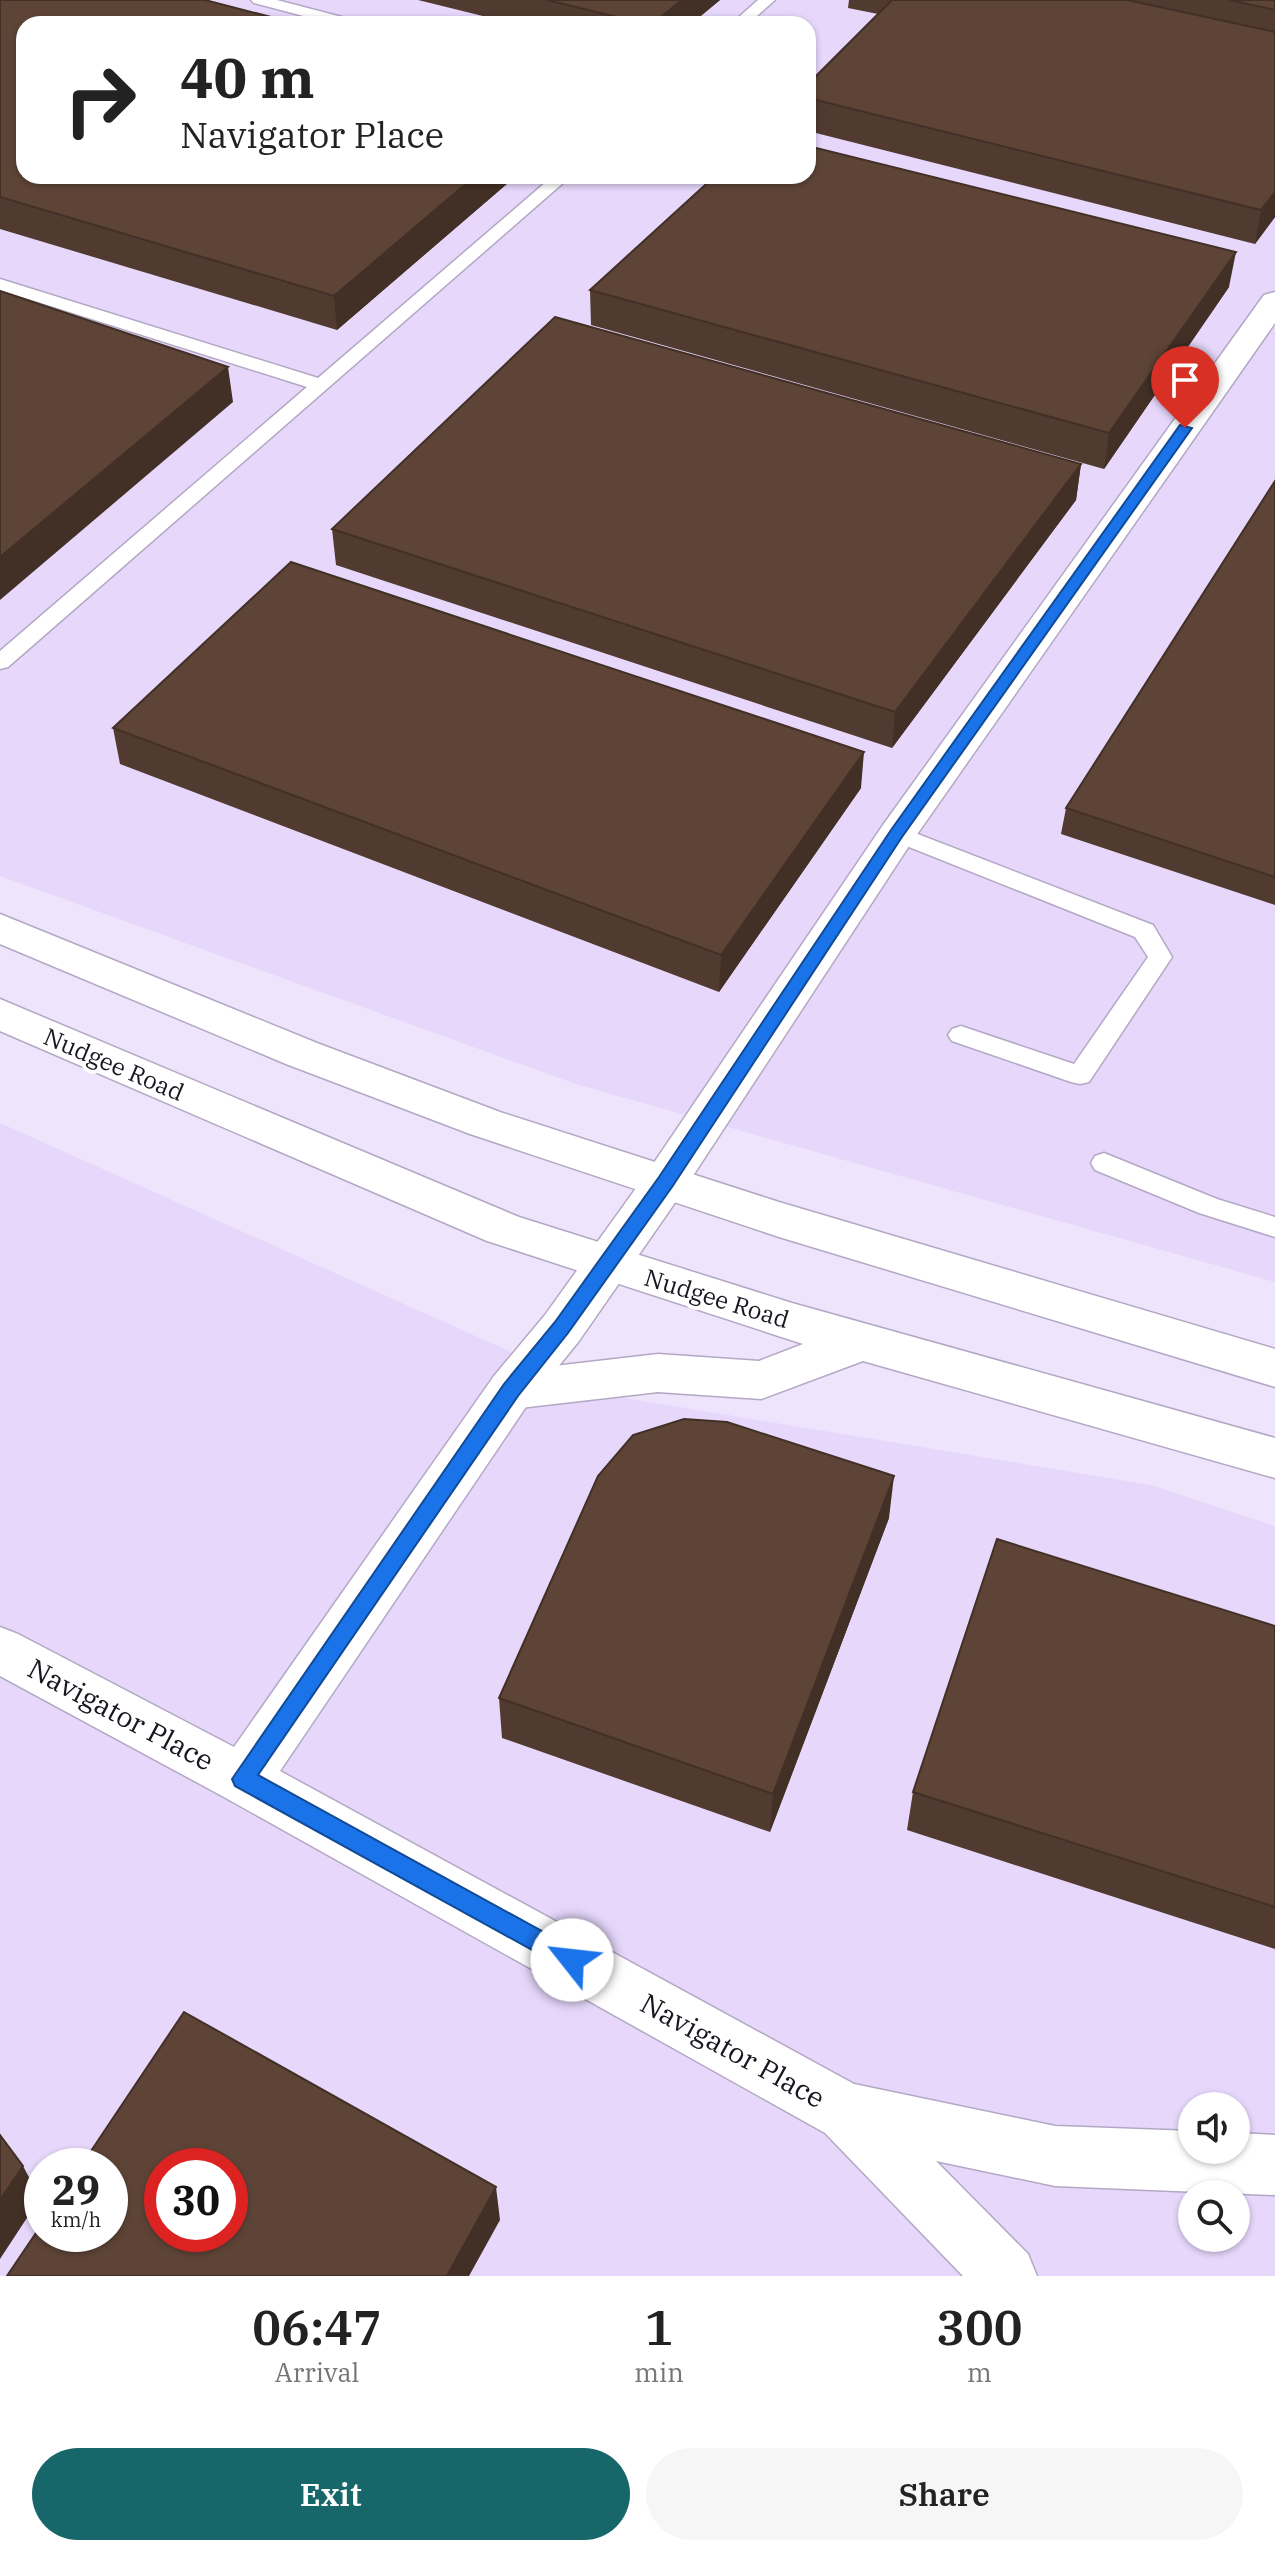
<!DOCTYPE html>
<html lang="en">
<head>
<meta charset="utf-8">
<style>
  :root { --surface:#fff; --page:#f6f6f6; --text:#222; --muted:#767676; --accent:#17666a }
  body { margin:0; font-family:"IBM Plex Serif",serif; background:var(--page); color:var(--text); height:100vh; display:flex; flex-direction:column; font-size:30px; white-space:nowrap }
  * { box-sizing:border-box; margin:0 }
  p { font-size:26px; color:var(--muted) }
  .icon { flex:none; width:44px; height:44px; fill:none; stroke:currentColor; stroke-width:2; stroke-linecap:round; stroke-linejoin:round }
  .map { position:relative; height:2276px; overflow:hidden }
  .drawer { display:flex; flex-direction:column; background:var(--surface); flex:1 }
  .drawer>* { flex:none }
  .banner { position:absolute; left:16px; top:16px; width:800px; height:168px; border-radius:24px; box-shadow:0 2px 6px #0004; background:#fff; color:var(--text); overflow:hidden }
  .tools { position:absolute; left:1178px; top:2092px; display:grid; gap:16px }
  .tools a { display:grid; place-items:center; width:72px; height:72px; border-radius:50%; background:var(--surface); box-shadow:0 2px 6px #0004; font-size:40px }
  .speed { position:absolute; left:24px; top:2148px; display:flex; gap:16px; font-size:40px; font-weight:700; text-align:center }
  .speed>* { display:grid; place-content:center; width:104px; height:104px; border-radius:50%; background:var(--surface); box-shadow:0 2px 6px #0004; line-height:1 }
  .speed small { font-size:20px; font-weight:400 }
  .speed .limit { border:12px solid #d22; background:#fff; color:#111 }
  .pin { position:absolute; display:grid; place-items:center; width:68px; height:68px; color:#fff; margin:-82px -34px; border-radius:50% 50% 50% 0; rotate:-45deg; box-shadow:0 0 8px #0007 }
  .pin .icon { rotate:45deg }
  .me { position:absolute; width:88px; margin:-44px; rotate:299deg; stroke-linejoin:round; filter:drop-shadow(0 0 6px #0008) }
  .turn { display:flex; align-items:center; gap:28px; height:168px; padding:0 32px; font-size:36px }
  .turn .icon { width:104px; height:104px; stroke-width:2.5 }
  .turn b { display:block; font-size:56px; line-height:68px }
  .eta { display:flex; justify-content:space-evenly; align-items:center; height:136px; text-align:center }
  .eta b { font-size:48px; font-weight:600; line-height:56px }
  .button { display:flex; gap:16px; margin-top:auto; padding:16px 32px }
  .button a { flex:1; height:92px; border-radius:48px; background:var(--accent); color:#fff; font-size:32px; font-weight:600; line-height:92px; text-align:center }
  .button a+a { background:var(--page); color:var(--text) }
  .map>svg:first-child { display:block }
  .built { fill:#e6d7fb; fill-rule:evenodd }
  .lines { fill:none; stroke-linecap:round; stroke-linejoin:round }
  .service-casing { stroke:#b3a8c4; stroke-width:3 }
  .minor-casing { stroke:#b3a8c4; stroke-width:3 }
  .secondary-casing { stroke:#b3a8c4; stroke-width:3 }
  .service { fill:#fff; fill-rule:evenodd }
  .minor { fill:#fff; fill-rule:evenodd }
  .secondary { fill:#fff; fill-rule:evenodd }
  .wall { fill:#513a2f }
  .shaded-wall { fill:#423026 }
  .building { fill:#5e4437; stroke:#423026; stroke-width:2; fill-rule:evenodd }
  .route { fill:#1a73e8; stroke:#114b97; stroke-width:2 }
  .labels { text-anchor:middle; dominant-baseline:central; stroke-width:8; stroke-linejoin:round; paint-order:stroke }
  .street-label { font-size:24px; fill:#1a1620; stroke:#fff }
  .near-street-label { font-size:28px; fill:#1a1620; stroke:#fff }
</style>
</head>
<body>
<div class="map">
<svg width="1275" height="2276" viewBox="0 0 1275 2276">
  <rect width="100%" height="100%" fill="#eee4fc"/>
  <!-- built -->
  <path class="built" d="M0,0H1275V1282L576,1084L0,876ZM24,24H808V176H24Z
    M0,1123L607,1395L1151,1485L1275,1526V2276H0ZM1192,2106H1236V2150H1192ZM42,2166H110V2234H42ZM162,2166H230V2234H162ZM1192,2194H1236V2238H1192Z"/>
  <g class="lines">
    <defs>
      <path id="service" d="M251,0H277L357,21L360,24H334L254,3Z
        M758,0H775L748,24H731Z
        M553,176H571L8,667L0,669V651L307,387L0,290V279L318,378Z
        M897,826L1153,925L1172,957L1089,1082L1080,1084L1071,1082L952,1041L948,1035L952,1029L961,1026L1074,1064L1148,957L1135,937L889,839L885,834L889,829Z
        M1104,1153L1217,1199L1275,1217V1237L1199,1213L1095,1170L1091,1163L1095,1156Z"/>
      <path id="minor" d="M1275,292V323L911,843L681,1194L579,1341L528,1404L280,1771L854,2084L1055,2126L1192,2131V2150H1236V2133L1275,2135V2195L1055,2186L936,2161L1028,2254L1037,2276H963L825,2133L224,1797L0,1676V1627L18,1634L234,1747L494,1376L545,1315L649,1170L883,825L1264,295Z"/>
      <path id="secondary" d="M0,914L317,1043L500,1112L779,1202L1275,1349V1387L779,1237L470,1134L286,1064L0,944Z
        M0,999L519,1217L792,1303L1275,1438V1478L863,1361L761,1399L658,1392L511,1409L494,1404L487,1390L494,1376L511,1371L658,1354L759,1361L803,1344L487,1241L0,1031Z"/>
    </defs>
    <!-- service casing -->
    <use href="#service" class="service-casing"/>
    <!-- minor casing -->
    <use href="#minor" class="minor-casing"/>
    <!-- secondary casing -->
    <use href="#secondary" class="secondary-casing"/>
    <!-- service -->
    <use href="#service" class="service"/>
    <!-- minor -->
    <use href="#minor" class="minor"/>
    <!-- secondary -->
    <use href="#secondary" class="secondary"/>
  </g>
  <!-- wall -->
  <path class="wall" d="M0,0L516,176L337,330L0,229Z
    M418,0H720L691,24H515Z
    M849,0H1275V217L1255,244L808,131V84L878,14L848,8Z
    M1229,287L1104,469L591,325L590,290Z
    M1081,464L1076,500L892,748L336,565L332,529Z
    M1275,481V905L1061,834L1066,808Z
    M113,728L861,788L719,992L120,764Z
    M889,1518L770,1832L502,1738L499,1698Z
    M1275,1626V1949L907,1830L913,1792Z"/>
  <!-- shaded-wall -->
  <path class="shaded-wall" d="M682,0H720L691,24H652Z
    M475,176H516L337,330L334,296Z
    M1275,192V217L1255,244L1261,210Z
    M1236,252L1229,287L1104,469L1109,433Z
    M228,367L233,402L0,600V557Z
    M1081,464L1076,500L892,748L895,712Z
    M864,752L861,788L719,992L721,955Z
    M894,1476L889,1518L770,1832L773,1794Z
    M23,2166L40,2198L0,2259V2200Z
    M496,2187L500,2220L469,2276H447Z"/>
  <!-- building -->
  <path class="building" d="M0,0H205L298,24H24V176H475L334,296L0,197Z
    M547,0H682L652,24H646Z
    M892,0H1127L1275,32V192L1261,210L808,98V84Z
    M1229,0H1275V10Z
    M808,146L1236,252L1109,433L590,290L715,176H808Z
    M0,291L228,367L0,557Z
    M555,317L1081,464L895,712L332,529Z
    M1275,481V877L1066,808Z
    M291,562L864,752L721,955L113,728Z
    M684,1419L727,1422L894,1476L773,1794L499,1698L598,1476L633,1435Z
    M997,1539L1275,1626V1907L913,1792Z
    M184,2012L496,2187L447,2276H7L42,2224V2234H110V2166H81ZM162,2166H230V2234H162Z
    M0,2135L23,2166L0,2200Z"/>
  <!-- route -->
  <path class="route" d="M1180,425L1192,428L902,837L672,1187L568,1333L518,1396L258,1775L580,1952L584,1960L580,1968L572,1972L235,1786L232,1779L504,1384L555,1322L659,1177L891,830Z"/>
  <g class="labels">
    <!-- street labels -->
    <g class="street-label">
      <text transform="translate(114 1064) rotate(23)">Nudgee Road</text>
      <text transform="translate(717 1298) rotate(17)">Nudgee Road</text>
    </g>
    <!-- near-street labels -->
    <g class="near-street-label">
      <text transform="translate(121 1714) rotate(28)">Navigator Place</text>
      <text transform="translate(733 2050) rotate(29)">Navigator Place</text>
    </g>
  </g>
</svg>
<div class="tools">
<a><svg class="icon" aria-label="sound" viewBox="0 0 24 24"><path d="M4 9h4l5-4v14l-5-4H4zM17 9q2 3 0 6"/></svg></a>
<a><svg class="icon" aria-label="search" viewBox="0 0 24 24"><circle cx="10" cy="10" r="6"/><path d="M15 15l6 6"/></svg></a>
</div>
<div class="speed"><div>29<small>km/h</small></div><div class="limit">30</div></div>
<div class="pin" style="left:1185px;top:428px;background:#d93025"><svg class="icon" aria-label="arrive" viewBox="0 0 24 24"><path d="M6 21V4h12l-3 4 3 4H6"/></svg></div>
<svg class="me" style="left:572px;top:1960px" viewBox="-20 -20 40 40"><circle r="19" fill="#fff"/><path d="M0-13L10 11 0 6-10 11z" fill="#1a73e8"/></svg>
<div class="banner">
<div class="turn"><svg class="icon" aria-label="right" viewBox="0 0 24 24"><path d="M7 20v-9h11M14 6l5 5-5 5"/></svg><div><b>40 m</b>Navigator Place</div></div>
</div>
</div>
<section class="drawer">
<div class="eta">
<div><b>06:47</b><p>Arrival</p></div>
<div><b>1</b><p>min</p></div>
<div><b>300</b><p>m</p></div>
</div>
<div class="button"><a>Exit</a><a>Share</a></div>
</section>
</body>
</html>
